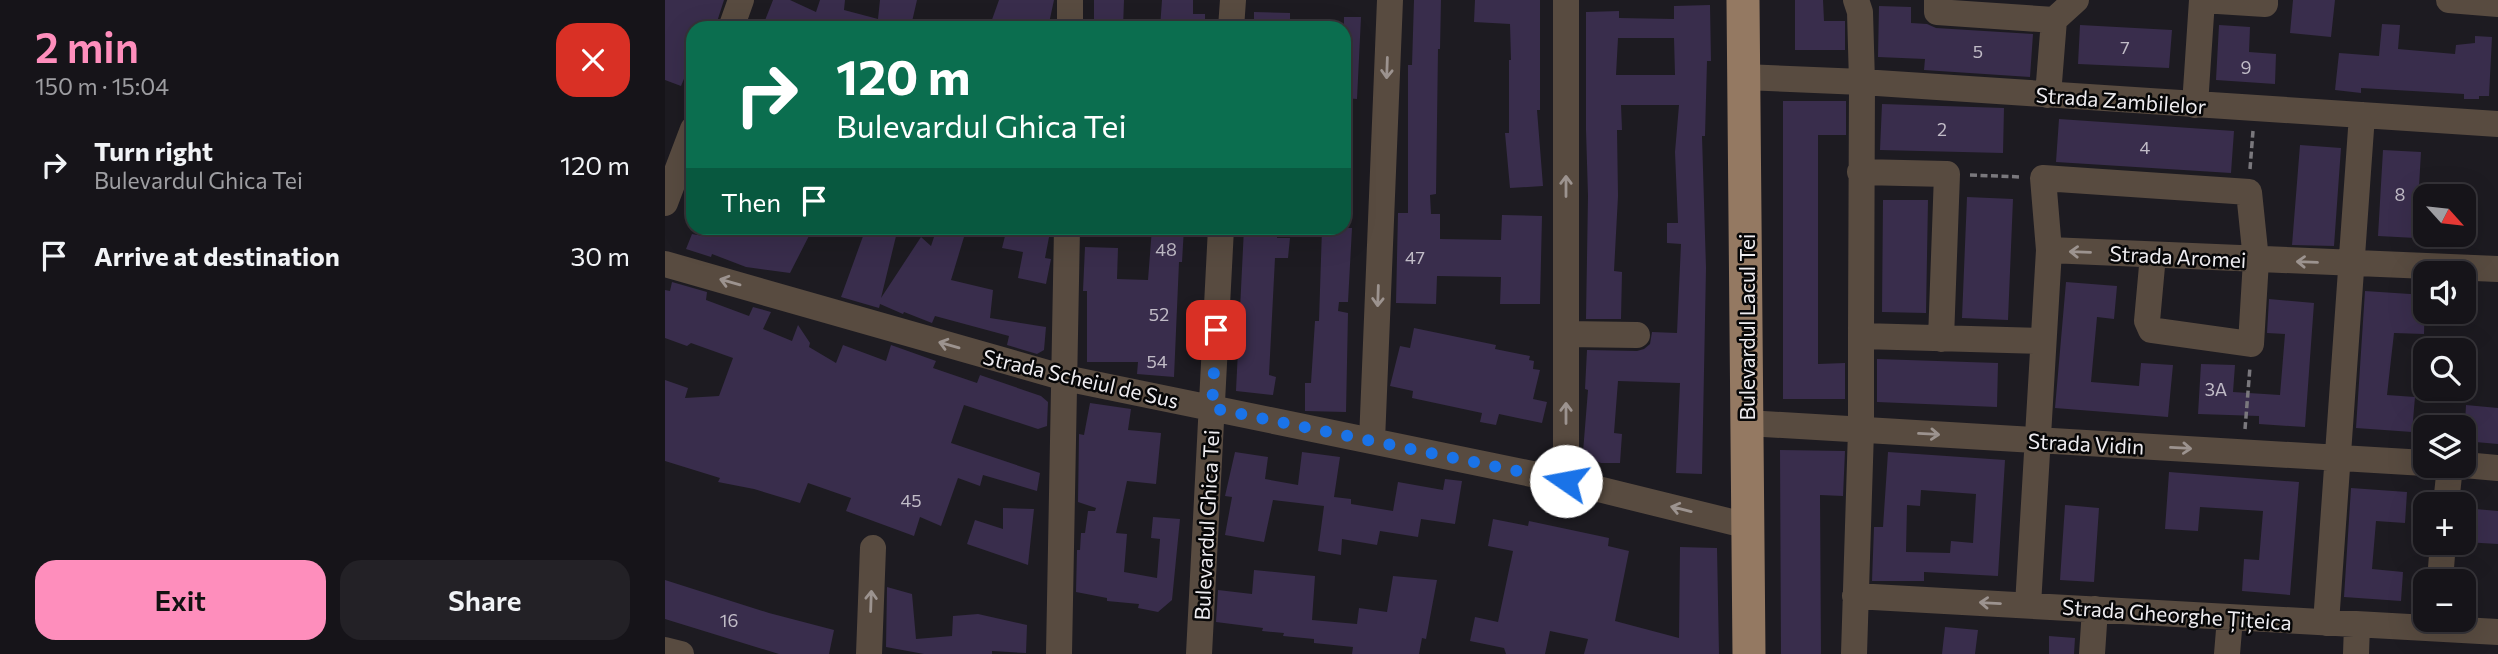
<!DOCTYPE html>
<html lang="en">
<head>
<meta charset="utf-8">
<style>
  :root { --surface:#161419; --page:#232126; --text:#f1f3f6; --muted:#9e9ea2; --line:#353338; --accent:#fe8ebc }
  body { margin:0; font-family:Commissioner,sans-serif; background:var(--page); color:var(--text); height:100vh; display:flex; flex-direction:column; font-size:26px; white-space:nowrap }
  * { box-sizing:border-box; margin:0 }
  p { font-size:23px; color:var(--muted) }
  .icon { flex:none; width:38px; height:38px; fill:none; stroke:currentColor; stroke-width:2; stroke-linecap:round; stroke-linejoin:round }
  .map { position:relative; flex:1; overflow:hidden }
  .details { display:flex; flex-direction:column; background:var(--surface); width:665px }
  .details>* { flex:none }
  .banner { position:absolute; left:21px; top:21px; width:665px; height:214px; border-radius:21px; box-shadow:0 7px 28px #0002,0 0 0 2px var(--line); background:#0b6e4f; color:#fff; overflow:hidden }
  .needle { width:46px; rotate:117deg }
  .controls { position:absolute; left:1748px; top:184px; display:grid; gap:14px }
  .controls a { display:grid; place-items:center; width:63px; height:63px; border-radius:14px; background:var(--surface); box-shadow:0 7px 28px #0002,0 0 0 2px var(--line); font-size:35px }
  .pin { position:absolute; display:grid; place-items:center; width:60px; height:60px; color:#fff; margin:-30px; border-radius:14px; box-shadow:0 4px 10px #0006 }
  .me { position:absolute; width:77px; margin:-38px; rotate:282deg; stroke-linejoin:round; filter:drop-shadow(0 0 5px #0008) }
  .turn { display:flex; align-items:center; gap:24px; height:147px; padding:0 35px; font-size:32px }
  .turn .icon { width:91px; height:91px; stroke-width:2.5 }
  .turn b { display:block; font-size:49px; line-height:60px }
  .then { display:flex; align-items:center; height:66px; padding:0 35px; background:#0003; gap:14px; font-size:26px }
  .round { display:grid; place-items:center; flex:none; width:74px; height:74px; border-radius:21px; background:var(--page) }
  .headline { display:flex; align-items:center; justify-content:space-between; height:119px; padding:0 35px }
  h1 { font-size:42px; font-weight:600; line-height:52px; color:var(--accent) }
  .action { display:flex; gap:14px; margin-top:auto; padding:14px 35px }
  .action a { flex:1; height:80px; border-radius:21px; background:var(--accent); color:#111; font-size:28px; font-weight:600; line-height:80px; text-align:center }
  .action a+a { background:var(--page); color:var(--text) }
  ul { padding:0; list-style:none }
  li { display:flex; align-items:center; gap:21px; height:91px; padding:0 35px }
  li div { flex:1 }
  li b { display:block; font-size:26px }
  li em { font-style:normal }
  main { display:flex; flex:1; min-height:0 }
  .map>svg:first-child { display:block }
  .building { fill:#392d4c; fill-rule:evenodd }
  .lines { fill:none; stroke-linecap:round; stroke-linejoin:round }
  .path { stroke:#7a787d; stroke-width:3.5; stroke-dasharray:7 3.5; stroke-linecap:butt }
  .minor { stroke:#584b40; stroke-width:26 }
  .major { stroke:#947962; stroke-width:33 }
  .oneway { stroke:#9c938f }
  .route { stroke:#1a73e8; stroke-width:12; stroke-dasharray:0 21.6 }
  .labels { text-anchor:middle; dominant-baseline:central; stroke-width:5; stroke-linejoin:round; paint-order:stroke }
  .number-label { font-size:18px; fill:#c1bcc7 }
  .street-label { font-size:21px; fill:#eeecf0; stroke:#070708 }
</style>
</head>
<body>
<main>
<section class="details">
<div class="headline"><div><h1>2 min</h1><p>150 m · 15:04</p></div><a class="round" style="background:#d93025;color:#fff"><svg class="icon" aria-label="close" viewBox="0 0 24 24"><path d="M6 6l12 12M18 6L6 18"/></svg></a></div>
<ul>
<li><svg class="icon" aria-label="right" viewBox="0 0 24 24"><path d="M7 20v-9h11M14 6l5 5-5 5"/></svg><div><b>Turn right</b><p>Bulevardul Ghica Tei</p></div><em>120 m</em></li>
<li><svg class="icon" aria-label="arrive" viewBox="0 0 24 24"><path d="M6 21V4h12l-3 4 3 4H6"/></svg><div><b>Arrive at destination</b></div><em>30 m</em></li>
</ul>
<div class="action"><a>Exit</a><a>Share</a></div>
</section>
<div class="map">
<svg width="1833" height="654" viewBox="0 0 1833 654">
  <rect width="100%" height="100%" fill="#1d1b21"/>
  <!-- building -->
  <path class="building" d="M0,0H59L50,28H28V57L16,86L0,80Z
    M108,0H125L151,12L155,0H180L179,10L213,19L215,0H252L246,26L238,28H97Z
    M334,0H389L383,28H324Z
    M429,0H459L458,28H429Z
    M497,0H528V14H540V28H495Z
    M749,0H776L775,49H773L771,194L765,195L766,214H775V239L836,240L837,215L877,216L875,304H835L836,277L772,276L771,304L731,303L733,213H743V65H747Z
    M810,0H875V110H872L878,186L845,188L840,133H844V60H846L845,24L809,22Z
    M1130,0H1158L1159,21H1180V50H1130Z
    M1628,0H1670L1666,37L1625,33Z
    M1045,5L1046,61H1042L1040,136H1037L1041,268L1037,474L1011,473L1015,383L953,381L949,433L957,434L955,463H936L924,458L918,452L923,390L920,389L922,350L972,351L979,349L985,344L987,332L1012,333L1016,244L1002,243V223H1013L1010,152L1014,105H956L957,130H952L953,196L949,271L957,272L956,319H921L923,196L921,130V12L954,11V18L1009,19V6ZM953,38H1009L1010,75H951Z
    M1214,6L1246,7V23L1262,24L1271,28L1368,34L1365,77L1259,70L1260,59L1213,57Z
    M589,12L625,13V28H589Z
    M679,17H696L692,99L679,98Z
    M1717,24L1735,25L1733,49L1790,54L1791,45L1810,43V36L1827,37L1824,96H1814V99H1799V94L1696,88V93L1670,90L1674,53L1714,56Z
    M1415,25L1507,30L1504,68L1413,64Z
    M1554,25L1585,27L1584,52L1611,54L1610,84L1551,80Z
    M1118,101H1181V135H1153V364L1180,363V399H1118Z
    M1217,104L1339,108L1338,153L1215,150Z
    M1394,119L1569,131L1566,173L1391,162Z
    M1635,145L1676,148L1669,246L1627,245Z
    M1718,150L1756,152L1751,238L1713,236Z
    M1302,197L1348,199L1343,320L1297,318Z
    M1218,200H1263L1261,313L1217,312Z
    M42,228H148L125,273L81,267L47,254L46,257L21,249L27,234L38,236Z
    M201,228H233L216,298L256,237L266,246L272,228H276L299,237L286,280L328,290L325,318L381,327L379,350L372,354L342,345L344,336L270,316L267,323L239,312L238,314L215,304L214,308L176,297Z
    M342,228H364L385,232L380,258L386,259L381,284L353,278L358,252L337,248Z
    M487,228H519L517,262H514L509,377L472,374L473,362H422V291H418L420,247L453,248L452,279L483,280Z
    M579,228H613L612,238H625L623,258H610L604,375L611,377L608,395L571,391Z
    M657,228H687L683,302H674L673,311L683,313L681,412L640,411V383H646L650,321H654Z
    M7,282L42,292L41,300L84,316L88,307L106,312L98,329L127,341L133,325L145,343L144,347L171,363L178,345L221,361L226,345L271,361L268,368L312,383L315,375L376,396L383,402L382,426L373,429L299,405L286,443L375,473L372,491L318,475L315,486L293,478L276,526L255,517L249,536L181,511L186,498L143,483L135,503L89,489L53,482L55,478L0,461V380L23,388L20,398L54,396L68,358L26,343L22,346L0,338V290L5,291Z
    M1401,282L1452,286L1449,319L1432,317L1426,382L1474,386L1476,363L1508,365L1503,417L1390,408Z
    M1700,291L1760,295L1759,334L1729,333L1722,395L1750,397L1747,432L1691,428Z
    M1604,299L1649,303L1640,427L1594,424V416L1533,414L1536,364L1570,365L1568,392L1615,395L1620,334L1602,333Z
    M749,328L831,345L830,349L865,356L864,360L869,361L868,369L875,370L868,399L882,402L877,423L834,414L831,425L815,422L817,413L747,398L748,391L725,386L735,346L745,348Z
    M1212,359L1333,363L1332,407L1212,402Z
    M425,403L466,409L463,430L496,433L491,484L462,481L451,533L462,534L459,572L492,578L495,539L486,538L488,517L515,519L507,600L493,612L473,608L474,604L442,601V598L411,592L412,550H415L416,533H420L423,511H430L431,508L413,502L414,434L419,435Z
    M1801,405L1833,408V444L1799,441Z
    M1115,450L1180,451L1178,496L1155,495L1156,654H1116Z
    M570,452L603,457L600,479L633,485L637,452L675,457L669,497L686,499V504L728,511L733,482L778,490L780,479L797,481L790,524L756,519L753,537L715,531L712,545L677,539L676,555L653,551L659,506L608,500L599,542L560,535L567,497L560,496Z
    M1223,452L1340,460L1333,576L1259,572V581H1207L1209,527H1218ZM1256,490L1311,494L1308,543L1286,541L1285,553L1241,552L1242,505L1255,506Z
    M1504,472L1634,482L1625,595L1577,591L1579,559L1594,560L1598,511L1535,507L1533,531L1500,529Z
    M1686,488L1742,492L1740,523L1711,521L1707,569L1738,572L1736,601L1679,597Z
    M1400,505L1434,508L1429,582L1395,580Z
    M338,508L369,509L363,565L302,544L310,520L338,529Z
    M1799,508L1833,511V544L1799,542Z
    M828,519L863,526L864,521L944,538L943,546L964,551L950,621L1014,638L1015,547L1052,548L1054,654H919L923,639L885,631L880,654H841L839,648L805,641L810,617L833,622L848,551L823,546Z
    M589,570L650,576L647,620L692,624L694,608L722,612L728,576L772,580L761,639L757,638L754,654H687L688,647L649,643V639L618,636L619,633L597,631L598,628L551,622L553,590L587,594Z
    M0,580L104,613L169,630L164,654H114L0,619Z
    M222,587L247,594L251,639L287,636L288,616L313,614L362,625L361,653L327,651V654H259L221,647Z
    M1280,627L1313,630L1310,654H1277Z
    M1384,636L1410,638L1409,654H1384Z"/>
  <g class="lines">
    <!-- path -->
    <path class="path" d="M1585,169L1588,131
      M1305,175L1357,177
      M1580,429L1585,367"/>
    <!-- minor -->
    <path class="minor" d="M1272,0V12L1389,20
      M1537,0L1600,4V0
      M1784,0L1833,4
      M66,28L76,0
      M405,28V0
      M566,28L568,0
      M1079,77L1197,82L1833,124
      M1383,95L1389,20L1411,0
      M1530,105L1537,0
      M1195,172L1282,174L1276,339
      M0,203L28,129
      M1384,250L1833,269
      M0,264L400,378L901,481L1083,526
      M901,334L972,335
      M1196,336L1377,341
      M1082,423L1760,463
      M707,441L725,0
      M1799,465L1833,468
      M901,481V0
      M1781,504L1785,466
      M1775,581L1778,542
      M1190,596L1833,632
      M1363,605L1384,250L1378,178L1584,192L1591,260L1586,344L1486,330L1482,321L1488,255
      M1661,623L1697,115
      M0,650L16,654
      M204,654L208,548
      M394,654L402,228
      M534,654L556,228
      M1189,654L1196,430V336L1197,82L1195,12L1191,0
      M1427,654L1430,609
      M1562,654L1565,618
      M1691,654L1692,625"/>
    <!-- major -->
    <path class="major" d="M1078,0L1084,654"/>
  </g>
  <!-- one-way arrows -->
  <defs><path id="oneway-shaft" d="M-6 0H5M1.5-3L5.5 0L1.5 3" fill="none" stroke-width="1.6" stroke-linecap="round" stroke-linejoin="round" transform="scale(1.75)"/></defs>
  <g class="oneway">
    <use href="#oneway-shaft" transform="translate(722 68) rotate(92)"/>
    <use href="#oneway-shaft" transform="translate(901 186) rotate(-90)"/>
    <use href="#oneway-shaft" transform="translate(1415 252) rotate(-178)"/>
    <use href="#oneway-shaft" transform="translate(1642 262) rotate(-178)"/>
    <use href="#oneway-shaft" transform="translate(65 282) rotate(-164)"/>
    <use href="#oneway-shaft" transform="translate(713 296) rotate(92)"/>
    <use href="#oneway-shaft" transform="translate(284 345) rotate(-164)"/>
    <use href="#oneway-shaft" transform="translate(901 413) rotate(-90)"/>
    <use href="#oneway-shaft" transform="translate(1264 434) rotate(3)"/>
    <use href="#oneway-shaft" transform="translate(1516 448) rotate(3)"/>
    <use href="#oneway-shaft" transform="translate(1016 509) rotate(-166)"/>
    <use href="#oneway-shaft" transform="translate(206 601) rotate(-88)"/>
    <use href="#oneway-shaft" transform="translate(1325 603) rotate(-177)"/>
  </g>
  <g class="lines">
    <!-- route -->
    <path class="route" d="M551,330L547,408L901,481"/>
  </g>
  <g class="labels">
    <!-- number labels -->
    <g class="number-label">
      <text x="1460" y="47">7</text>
      <text x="1313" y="51">5</text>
      <text x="1581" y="67">9</text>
      <text x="1277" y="129">2</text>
      <text x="1480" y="147">4</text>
      <text x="1735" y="194">8</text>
      <text x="501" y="249">48</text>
      <text x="750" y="257">47</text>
      <text x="494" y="314">52</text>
      <text x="492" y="361">54</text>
      <text x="1551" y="389">3A</text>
      <text x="246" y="500">45</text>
      <text x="64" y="620">16</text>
    </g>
    <!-- street labels -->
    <g class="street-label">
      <text transform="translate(1456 100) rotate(4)">Strada Zambilelor</text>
      <text transform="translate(1513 256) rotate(3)">Strada Aromei</text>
      <text transform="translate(1081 327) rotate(-90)">Bulevardul Lacul Tei</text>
      <text transform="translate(416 378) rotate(13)">Strada Scheiul de Sus</text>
      <text transform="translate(1421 443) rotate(3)">Strada Vidin</text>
      <text transform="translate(541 525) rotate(-87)">Bulevardul Ghica Tei</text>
      <text transform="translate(1512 614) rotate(4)">Strada Gheorghe Țițeica</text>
    </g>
  </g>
</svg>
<div class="controls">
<a><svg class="needle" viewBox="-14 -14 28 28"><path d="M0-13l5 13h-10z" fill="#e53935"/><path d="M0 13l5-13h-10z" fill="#9e9ea2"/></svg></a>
<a><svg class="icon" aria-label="sound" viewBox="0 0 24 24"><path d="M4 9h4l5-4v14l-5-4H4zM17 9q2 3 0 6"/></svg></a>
<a><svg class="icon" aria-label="search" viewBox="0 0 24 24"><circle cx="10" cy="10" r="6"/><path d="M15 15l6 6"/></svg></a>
<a><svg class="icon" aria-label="layers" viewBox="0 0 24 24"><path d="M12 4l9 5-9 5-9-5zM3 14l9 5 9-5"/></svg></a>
<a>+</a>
<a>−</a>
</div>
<div class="pin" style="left:551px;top:330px;background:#d93025"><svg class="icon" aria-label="arrive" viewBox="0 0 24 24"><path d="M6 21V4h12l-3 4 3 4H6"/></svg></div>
<svg class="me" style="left:901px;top:481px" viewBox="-20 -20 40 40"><circle r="19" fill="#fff"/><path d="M0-13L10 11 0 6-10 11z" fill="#1a73e8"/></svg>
<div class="banner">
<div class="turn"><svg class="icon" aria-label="right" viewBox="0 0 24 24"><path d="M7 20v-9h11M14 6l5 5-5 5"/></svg><div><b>120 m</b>Bulevardul Ghica Tei</div></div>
<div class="then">Then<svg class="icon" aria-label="arrive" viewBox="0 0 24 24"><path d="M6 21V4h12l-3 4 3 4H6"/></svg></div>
</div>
</div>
</main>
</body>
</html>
